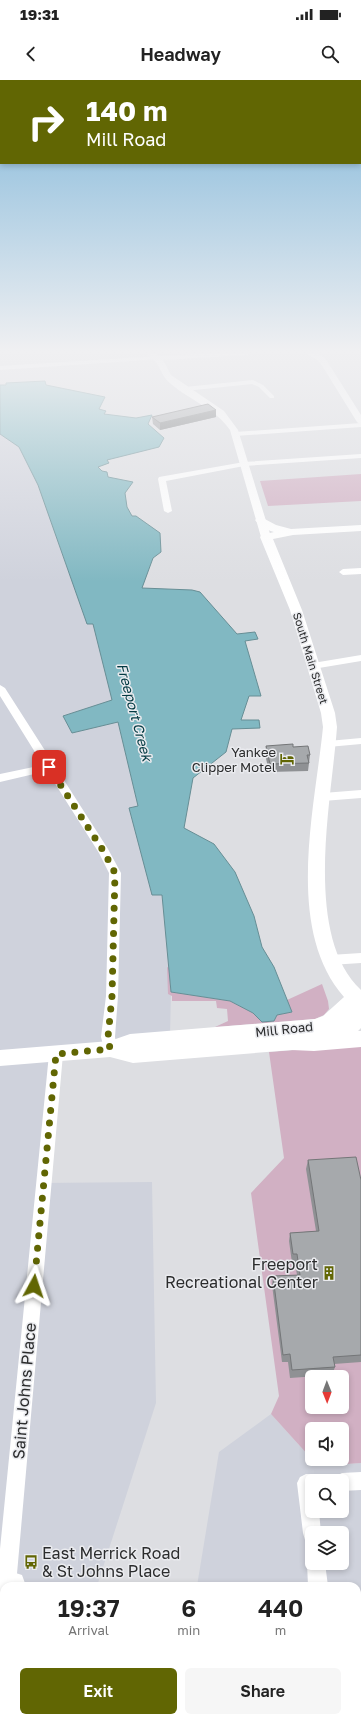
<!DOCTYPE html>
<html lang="en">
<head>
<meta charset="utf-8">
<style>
  :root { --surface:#fff; --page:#f6f6f6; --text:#222; --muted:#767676; --accent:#616603 }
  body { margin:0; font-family:"Golos Text",sans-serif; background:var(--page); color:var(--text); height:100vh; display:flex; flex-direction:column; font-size:15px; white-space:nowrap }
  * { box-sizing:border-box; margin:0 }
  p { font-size:13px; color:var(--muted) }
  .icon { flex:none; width:22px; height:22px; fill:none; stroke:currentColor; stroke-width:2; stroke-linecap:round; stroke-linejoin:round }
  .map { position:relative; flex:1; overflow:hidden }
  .details { position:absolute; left:0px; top:1502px; width:361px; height:140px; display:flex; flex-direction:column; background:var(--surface); border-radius:12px 12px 0 0; box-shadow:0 2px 6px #0003 }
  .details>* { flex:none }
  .hud { position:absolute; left:0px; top:0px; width:361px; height:84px; box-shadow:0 2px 6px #0003; background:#616603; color:#fff; overflow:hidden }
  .needle { width:26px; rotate:179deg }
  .tools { position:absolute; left:305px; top:1290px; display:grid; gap:8px }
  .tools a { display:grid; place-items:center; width:44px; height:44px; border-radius:6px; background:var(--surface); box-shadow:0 2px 6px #0003; font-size:20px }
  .pin { position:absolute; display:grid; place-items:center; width:34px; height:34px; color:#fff; margin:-17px; border-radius:8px; box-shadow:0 2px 6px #0006 }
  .me { position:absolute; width:44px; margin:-22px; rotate:5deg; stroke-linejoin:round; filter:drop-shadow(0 0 3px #0008) }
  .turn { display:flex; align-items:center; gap:14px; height:84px; padding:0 20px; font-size:18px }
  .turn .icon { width:52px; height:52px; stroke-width:2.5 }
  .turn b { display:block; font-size:28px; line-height:34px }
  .eta { display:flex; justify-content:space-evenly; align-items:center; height:68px; text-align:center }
  .eta b { font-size:24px; font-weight:600; line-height:28px }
  .primary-button { display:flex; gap:8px; margin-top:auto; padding:8px 20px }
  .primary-button a { flex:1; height:46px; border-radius:6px; background:var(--accent); color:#fff; font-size:16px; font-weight:600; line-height:46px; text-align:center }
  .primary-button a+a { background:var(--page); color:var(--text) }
  .status { display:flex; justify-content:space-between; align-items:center; height:28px; padding:0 20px; background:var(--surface); direction:ltr }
  .status svg { height:11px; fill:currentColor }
  header { display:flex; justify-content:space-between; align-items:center; height:52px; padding:0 20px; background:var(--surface); font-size:18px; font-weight:600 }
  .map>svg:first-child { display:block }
  .built { fill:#cfd2dc; fill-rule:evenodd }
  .green { fill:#d1b0c3; fill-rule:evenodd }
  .water { fill:#81b8c2; stroke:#678e95 }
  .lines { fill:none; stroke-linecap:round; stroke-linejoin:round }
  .minor { fill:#fff; fill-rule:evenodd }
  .tertiary { fill:#fff; fill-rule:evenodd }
  .secondary { fill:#fff; fill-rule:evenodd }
  .primary { fill:#fff; fill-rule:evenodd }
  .wall { fill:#8f9194 }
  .shaded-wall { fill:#747678 }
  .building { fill:#a6a9ac; stroke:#747678 }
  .route { stroke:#616603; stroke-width:7; stroke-dasharray:0 12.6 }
  .labels { text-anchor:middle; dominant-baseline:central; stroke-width:3; stroke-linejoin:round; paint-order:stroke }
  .far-street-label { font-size:11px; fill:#2b2c2d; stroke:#eaebef }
  .poi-label { font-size:13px; fill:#2b2c2d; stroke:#eaebef; text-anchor:end }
  .street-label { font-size:13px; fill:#2b2c2d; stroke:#eaebef }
  .water-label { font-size:14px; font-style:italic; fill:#033a42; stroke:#eaebef }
  .near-poi-label { font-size:16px; fill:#2b2c2d; stroke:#eaebef; text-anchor:end }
  .near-street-label { font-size:16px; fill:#2b2c2d; stroke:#eaebef }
</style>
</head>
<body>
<div class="status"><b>19:31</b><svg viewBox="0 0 49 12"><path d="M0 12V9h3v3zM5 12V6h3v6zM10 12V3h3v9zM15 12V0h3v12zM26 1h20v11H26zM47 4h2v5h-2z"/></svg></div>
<header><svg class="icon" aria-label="back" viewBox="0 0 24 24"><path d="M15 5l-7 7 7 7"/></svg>Headway<svg class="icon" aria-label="search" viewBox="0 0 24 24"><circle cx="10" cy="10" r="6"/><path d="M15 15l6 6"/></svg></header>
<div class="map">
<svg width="361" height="1642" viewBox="0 0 361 1642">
  <rect width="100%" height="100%" fill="#dddee2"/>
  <!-- built -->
  <path class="built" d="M0,354L19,367L38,405L87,544H93L112,620L63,636L73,653L118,641L138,726L130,728L162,815L171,912L170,956L56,967L39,1103L152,1102L156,1323L97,1506H4V1638H47L45,1642H0Z
    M271,1334L318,1386L361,1383V1575L357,1574V1506H197L219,1372ZM312,1401H342V1431H312ZM312,1453H342V1483H312Z
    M357,1629L361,1630V1642H264L265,1638H357Z"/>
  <!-- green -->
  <path class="green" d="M361,394V421L268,426L260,401Z
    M167,887L169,888L171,912L230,921L253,933L263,941L276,935L292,932L287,920L322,904L328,921L329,929L324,935L315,939L215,947L228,941L227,929L217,928L216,921H172V916L168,914Z
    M361,965V1383L318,1386L271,1334L279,1316L251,1113L284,1078L269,972ZM312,1297H342V1327H312ZM312,1349H342V1379H312Z"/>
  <!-- water -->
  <path class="water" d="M45,301L46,305L105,317L99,329L106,331L104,334L136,338L152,335L148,344L164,358L159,367L107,380L109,383L98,387L102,391L107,392L108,397L133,402L125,413L127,427L132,436H136L160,453L161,472L153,478L142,508L192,510L200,512L237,554L255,552L258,559L245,561L261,616H249L241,640H259L260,648L232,649L226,672L193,698L184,748L214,764L235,792L254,836L262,867L274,887L292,932L277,935L274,941L262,942L253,933L230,921L171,912L162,815H152L129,728L138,726L118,642L72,653L63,636L112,620L93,544H87L38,405L19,367L0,354V305H6V303Z"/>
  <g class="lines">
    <!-- minor -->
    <path class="minor" d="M159,276L161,277V279L0,290V286Z
      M253,300L263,305L274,316V318H270L259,307L252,304L185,311L182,309L185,307Z
      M361,343V347L235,356L231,354L235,352Z
      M361,374V378L244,386L166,401L172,431L168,433L164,431L158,399L159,397L244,382Z
      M361,488V494L343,495L339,492L343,489Z
      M361,575V581L313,589L308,586L313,583Z
      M0,605L5,608L108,769L121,793L118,916L115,957L117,969L115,973L110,975L105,973L101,957L106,916L109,793L99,773L47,691L0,702V694L43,685L0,616Z
      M361,658V664L328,667L323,664L328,661Z
      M361,710V718L323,721L319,720L318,717L319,714L323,713Z
      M361,873V883L330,885L326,883L324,880L326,877L330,875Z
      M56,968L61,970L63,974L16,1505L4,1506V1514L0,1512V1469L49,974L51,970Z
      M361,1392V1410L342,1411V1401H333L336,1396L342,1393Z
      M306,1394H312L318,1397L320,1401H312V1431H319L321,1453H312V1462L305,1460L303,1453L297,1403L300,1397Z
      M312,1475V1483H325L328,1506H308L307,1483L309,1476Z
      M235,1638H255L254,1642H234Z"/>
    <!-- tertiary -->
    <path class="tertiary" d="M146,273H155L160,276L213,273H251L247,275L163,280L171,295L224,331L238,350L271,457L270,459L266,460L261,457L230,350C215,328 191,321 171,304C160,295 161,286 153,279C151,276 148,275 146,273Z
      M304,273C314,272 320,273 327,281L361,335V345L357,342L321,284L316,279Z"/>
    <!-- secondary -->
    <path class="secondary" d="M261,437L276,445L291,449L361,445V451L293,455L273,459L302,530L335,633L337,647C332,719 302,855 361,910V948L358,951H361V967L314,971L292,970L133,983L110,977L0,986V970L110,961L130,954L315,939L323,936L344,917C284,848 315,729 323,647L321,633L290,530L260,457L262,455L274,452C267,450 260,446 255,440L257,438Z"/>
    <!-- primary -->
    <path class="primary" d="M0,1488L22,1495L26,1506H4V1519L0,1518Z
      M357,1582L361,1583V1615L357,1614Z"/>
  </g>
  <!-- wall -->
  <path class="wall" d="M216,330V337L160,350L153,344L152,337Z
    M266,666L310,675L308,691L269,692L265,674Z
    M308,1080L361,1100V1282L334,1284L335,1287L332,1295L290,1298L288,1282H282L272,1205L273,1196L297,1195L295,1183H292L289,1161L290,1153L316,1151L306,1089Z"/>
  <!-- shaded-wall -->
  <path class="shaded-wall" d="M216,330V337L160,350V343Z"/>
  <!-- building -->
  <path class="building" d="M208,324L216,330L160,343L152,337Z
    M293,664V667L308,666L310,675H307L309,683L270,684L266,666Z
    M356,1077L361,1100V1275L333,1277L335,1287L292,1290L290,1274L283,1275L273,1196L300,1195L297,1174H293L290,1153L319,1151L308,1080Z"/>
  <!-- sky -->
  <linearGradient id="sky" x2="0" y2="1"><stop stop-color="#7fb6d9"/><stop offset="0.54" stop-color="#f0f0f2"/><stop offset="1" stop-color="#f0f0f2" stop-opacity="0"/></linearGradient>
  <rect width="361" height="502" fill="url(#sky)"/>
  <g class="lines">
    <!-- route -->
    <path class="route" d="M34,1206L56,974L110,969L108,957L112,916L115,793L104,772L49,687"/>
  </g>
  <!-- icons -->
  <defs>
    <symbol id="hotel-bare" viewBox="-9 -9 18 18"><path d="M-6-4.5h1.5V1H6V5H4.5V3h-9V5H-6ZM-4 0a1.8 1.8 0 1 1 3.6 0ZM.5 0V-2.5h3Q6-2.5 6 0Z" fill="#616603" stroke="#eaebef" stroke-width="2.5" paint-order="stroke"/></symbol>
    <symbol id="building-bare" viewBox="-9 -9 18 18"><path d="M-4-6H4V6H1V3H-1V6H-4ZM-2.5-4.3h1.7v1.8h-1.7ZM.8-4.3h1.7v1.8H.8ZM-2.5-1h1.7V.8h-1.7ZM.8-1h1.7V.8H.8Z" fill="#616603" stroke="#eaebef" stroke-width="2.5" paint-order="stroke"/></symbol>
    <symbol id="bus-bare" viewBox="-9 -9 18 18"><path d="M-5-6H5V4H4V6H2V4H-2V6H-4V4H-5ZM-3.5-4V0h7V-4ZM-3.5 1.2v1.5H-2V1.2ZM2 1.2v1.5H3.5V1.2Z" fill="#616603" stroke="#eaebef" stroke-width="2.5" paint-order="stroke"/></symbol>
  </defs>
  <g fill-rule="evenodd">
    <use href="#hotel-bare" x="277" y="669" width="20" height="20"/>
    <use href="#building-bare" x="319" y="1183" width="20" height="20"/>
    <use href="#bus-bare" x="21" y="1472" width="20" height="20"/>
  </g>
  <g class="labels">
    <!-- far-street labels -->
    <g class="far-street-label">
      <text transform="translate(311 578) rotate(73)">South Main Street</text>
    </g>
    <!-- poi labels -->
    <g class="poi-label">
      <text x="276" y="672">Yankee<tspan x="276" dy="15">Clipper Motel</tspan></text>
    </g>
    <!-- street labels -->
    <g class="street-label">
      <text transform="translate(284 949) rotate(-6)">Mill Road</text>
    </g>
    <!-- water labels -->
    <g class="water-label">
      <text transform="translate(135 632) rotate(75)">Freeport Creek</text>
    </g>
    <!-- near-poi labels -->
    <g class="near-poi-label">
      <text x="318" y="1184">Freeport<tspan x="318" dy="18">Recreational Center</tspan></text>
      <text x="42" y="1473" text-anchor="start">East Merrick Road<tspan x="42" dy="18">&amp; St Johns Place</tspan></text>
    </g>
    <!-- near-street labels -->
    <g class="near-street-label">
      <text transform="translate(24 1311) rotate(-85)">Saint Johns Place</text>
    </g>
  </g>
</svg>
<div class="tools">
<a><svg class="needle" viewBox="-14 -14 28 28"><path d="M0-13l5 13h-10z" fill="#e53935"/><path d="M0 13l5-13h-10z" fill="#767676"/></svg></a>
<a><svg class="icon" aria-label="sound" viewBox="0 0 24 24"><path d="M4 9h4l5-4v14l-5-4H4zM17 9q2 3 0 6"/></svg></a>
<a><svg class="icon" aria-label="search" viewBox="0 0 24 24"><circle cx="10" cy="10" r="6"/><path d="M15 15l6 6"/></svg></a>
<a><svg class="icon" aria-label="layers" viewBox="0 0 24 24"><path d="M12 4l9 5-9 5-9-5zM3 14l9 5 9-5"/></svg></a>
</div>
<div class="pin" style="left:49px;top:687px;background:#d93025"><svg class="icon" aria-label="arrive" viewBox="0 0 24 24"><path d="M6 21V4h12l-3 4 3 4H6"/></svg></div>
<svg class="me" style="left:34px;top:1206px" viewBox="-20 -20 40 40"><path d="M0-17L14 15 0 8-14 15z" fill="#616603" stroke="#fff" stroke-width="4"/></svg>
<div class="hud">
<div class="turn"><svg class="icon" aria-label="right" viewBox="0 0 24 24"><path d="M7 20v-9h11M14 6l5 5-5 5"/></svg><div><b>140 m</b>Mill Road</div></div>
</div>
<section class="details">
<div class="eta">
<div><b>19:37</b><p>Arrival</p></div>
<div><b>6</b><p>min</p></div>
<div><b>440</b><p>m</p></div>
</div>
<div class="primary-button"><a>Exit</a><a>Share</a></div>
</section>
</div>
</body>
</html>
